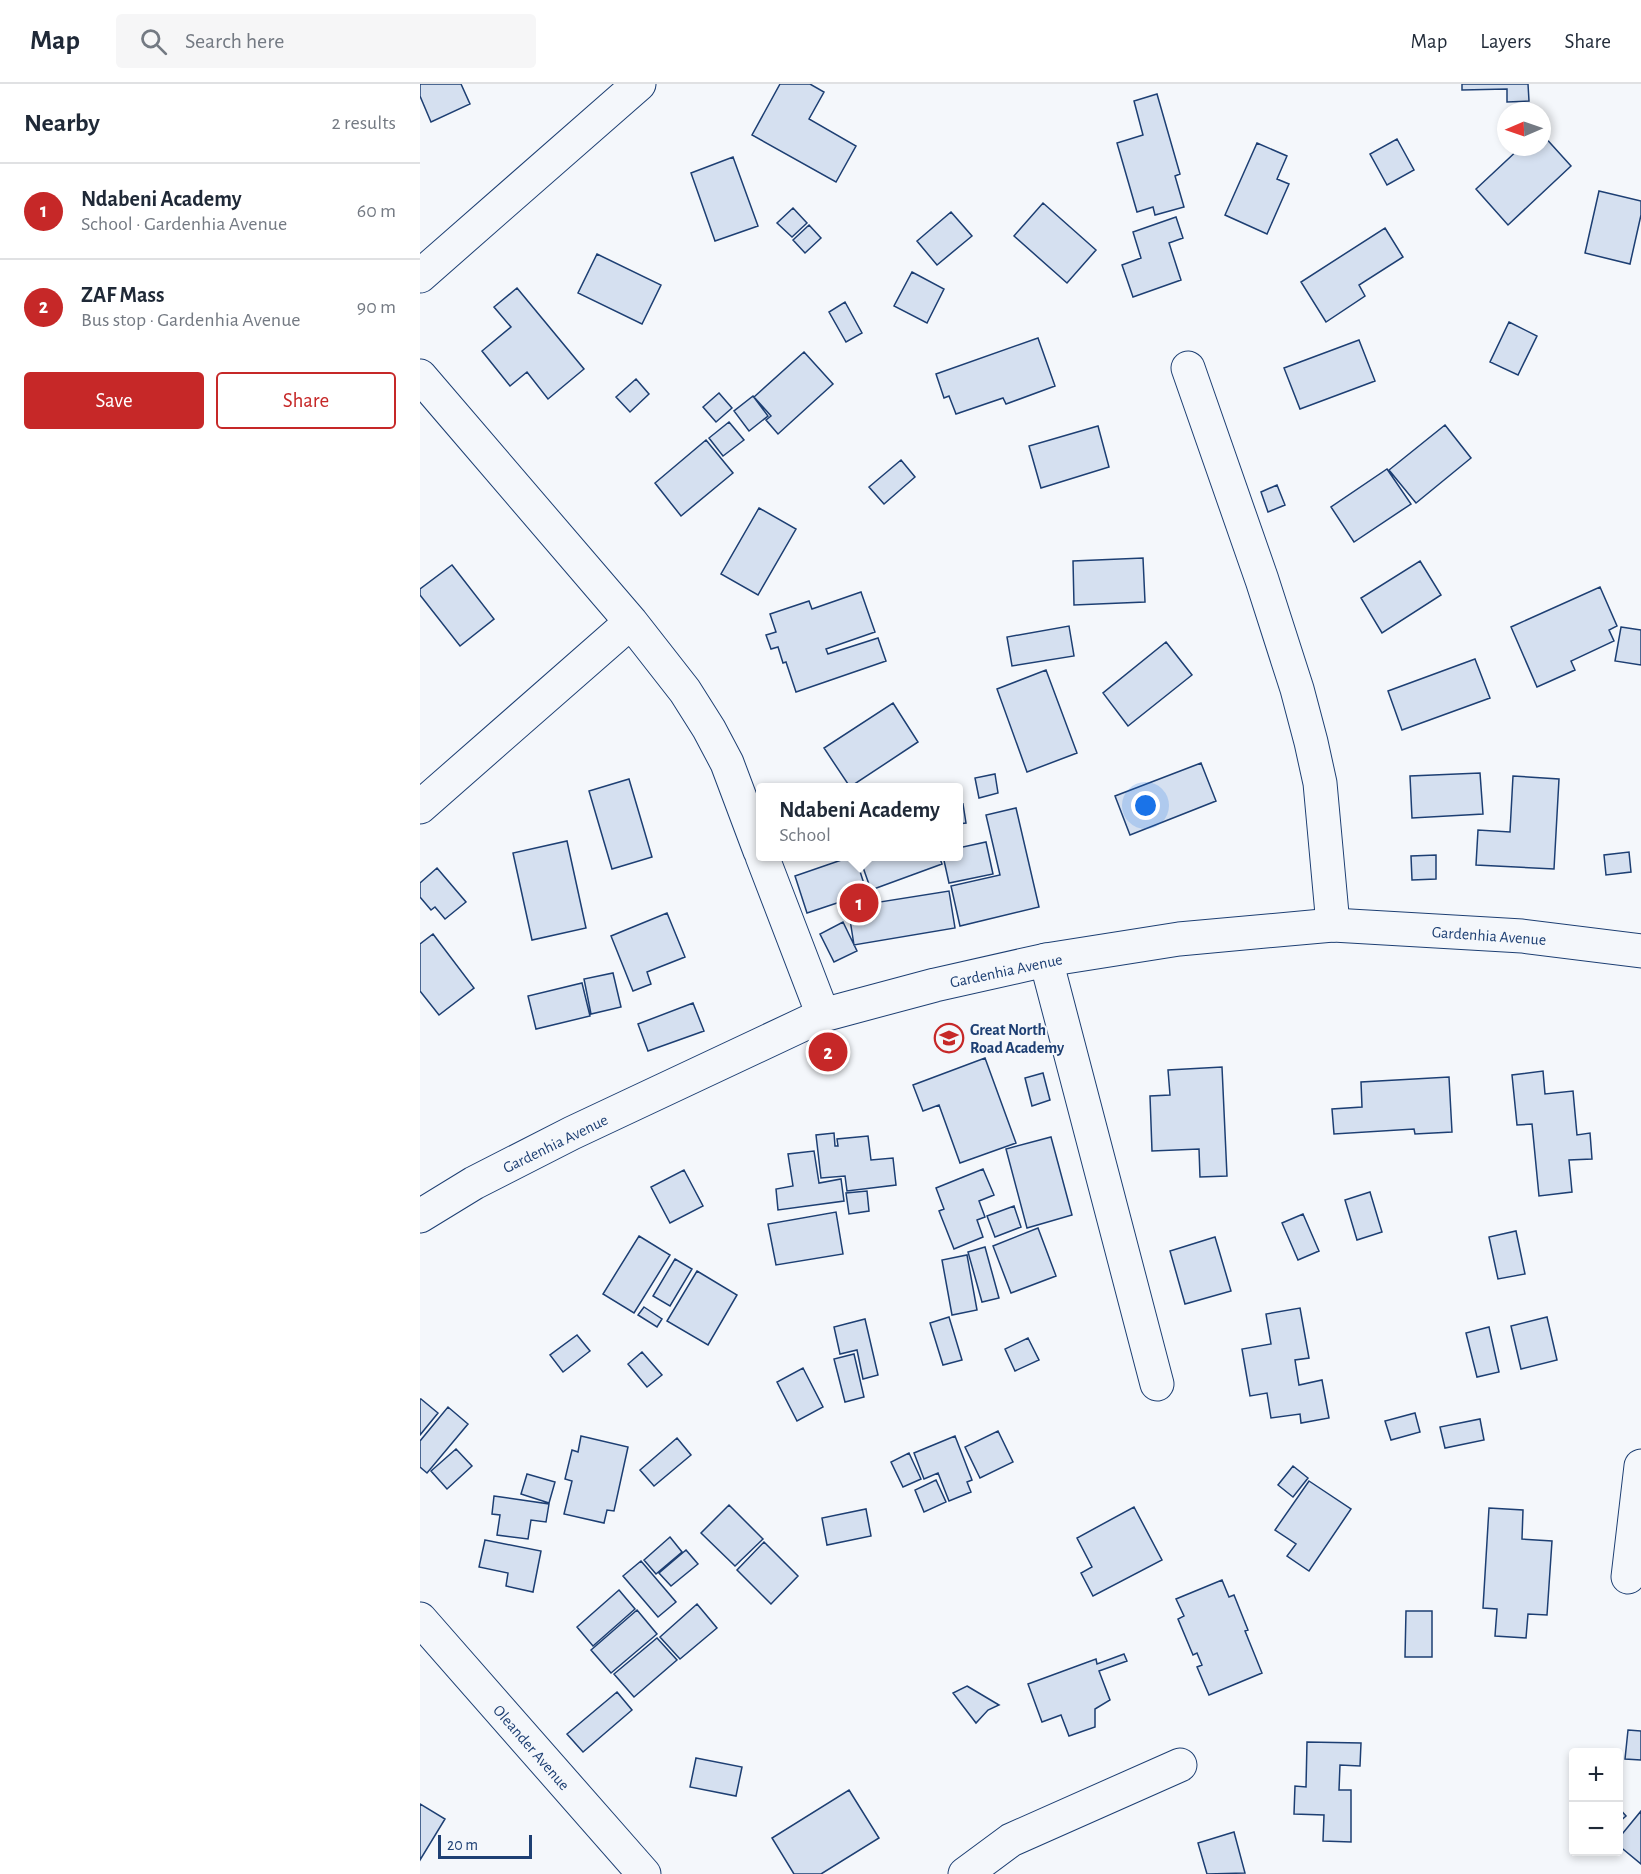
<!DOCTYPE html>
<html lang="en">
<head>
<meta charset="utf-8">
<style>
	body { margin:0; font-family:"Alegreya Sans",sans-serif; background:#f6f6f7; color:#1f2937 }
	.controls { position:absolute; right:18px; bottom:18px; display:grid; overflow:hidden; border-radius:6px; box-shadow:0 3px 9px #0003 }
	.controls button { width:54px; height:54px; display:grid; place-items:center; padding:0; border:0; border-bottom:2px solid #e0e1e3; background:#fff; color:#1f2937; font:30px sans-serif }
	.compass { position:absolute; left:1077px; top:18px; width:54px; height:54px; border-radius:50%; background:#fff; box-shadow:0 3px 9px #0003; rotate:268deg }
	.scale { position:absolute; left:18px; bottom:15px; width:94px; box-sizing:border-box; padding-left:6px; border:3px solid #1d3f73; border-top:0; font-size:16px; line-height:21px; white-space:nowrap; color:#1d3f73; -webkit-text-stroke:4px #f4f7fb; paint-order:stroke }
	.you { position:absolute; left:726px; top:722px; width:21px; height:21px; margin:-15px; border:4px solid #fff; border-radius:50%; background:#1a73e8; box-shadow:0 0 0 9px #1a73e833 }
	.badge { display:grid; place-items:center; width:39px; height:39px; border-radius:50%; background:#c62828; color:#fff; font-size:20px; font-weight:700 }
	.pin { position:absolute; translate:-50% -50%; border:3px solid #fff; box-shadow:0 2px 6px #0006 }
	.popup { position:absolute; left:336px; top:699px; width:207px; height:78px; box-sizing:border-box; display:grid; place-content:center; border-radius:6px; background:#fff; filter:drop-shadow(0 2px 4px #0005); font-size:20px; white-space:nowrap; color:#747a83 }
	.popup b { font-size:22px; color:#1f2937 }
	.popup::after { content:''; position:absolute; left:50%; top:100%; margin-left:-12px; border:12px solid transparent; border-top-color:#fff }
	.list { margin:0; padding:0; list-style:none }
	h2 { display:flex; justify-content:space-between; align-items:center; height:78px; margin:0; padding:0 24px; font-size:26px }
	h2 small { font-size:20px; font-weight:400; color:#747a83 }
	.list li { display:grid; grid-template-columns:39px 1fr auto; gap:18px; align-items:center; box-sizing:border-box; height:96px; padding:0 24px; border-top:2px solid #e0e1e3 }
	.list b { display:block; font-size:22px; white-space:nowrap }
	.list p { margin:0; font-size:20px; white-space:nowrap; color:#747a83 }
	.list em { font-size:20px; font-style:normal; color:#747a83 }
	.actions { display:flex; gap:12px; padding:18px 24px }
	.actions a { flex:1; padding:14px 0; border:2px solid #c62828; border-radius:6px; text-align:center; font-size:21px; color:#c62828 }
	.actions .main { background:#c62828; color:#fff }
	.icon { flex:none; width:33px; height:33px; fill:none; stroke:currentColor; stroke-width:2; stroke-linecap:round; stroke-linejoin:round }
	.map { position:relative; flex:none; width:1221px; height:1790px; overflow:hidden }
	header { display:flex; align-items:center; gap:36px; box-sizing:border-box; height:84px; padding:0 30px; background:#fff; border-bottom:2px solid #e0e1e3 }
	header strong { font-size:28px }
	nav { display:flex; gap:33px; margin-inline-start:auto; font-size:21px }
	.search { width:420px; height:54px; background:#f6f6f7; display:flex; align-items:center; gap:15px; box-sizing:border-box; padding:0 21px; border-radius:6px; color:#747a83; font-size:22px }
	main { display:flex }
	aside { flex:1; background:#fff }
	.map>svg:first-child { display:block }
	.building { fill:#d5e0f0; stroke:#1d3f73; stroke-width:1.5 }
	.lines { fill:none; stroke-linecap:round; stroke-linejoin:round }
	.minor-casing { stroke:#1d3f73; stroke-width:35 }
	.major-casing { stroke:#1d3f73; stroke-width:35 }
	.minor { stroke:#f4f7fb; stroke-width:33 }
	.major { stroke:#f4f7fb; stroke-width:33 }
	.labels { text-anchor:middle; stroke-width:4.5; stroke-linejoin:round; paint-order:stroke }
	.street-label { font-size:16px; fill:#1d3f73; stroke:#f4f7fb }
	.poi-label { font-size:16px; font-weight:bold; fill:#1d3f73; stroke:#f4f7fb; text-anchor:start }
</style>
</head>
<body>
<header>
<strong>Map</strong>
<div class="search"><svg class="icon" aria-label="search" viewBox="0 0 24 24"><circle cx="10" cy="10" r="6"/><path d="M15 15l6 6"/></svg>Search here</div>
<nav><a>Map</a><a>Layers</a><a>Share</a></nav>
</header>
<main>
<aside>
<h2>Nearby<small>2 results</small></h2>
<ul class="list">
<li><span class="badge">1</span><div><b>Ndabeni Academy</b><p>School · Gardenhia Avenue</p></div><em>60 m</em></li>
<li><span class="badge">2</span><div><b>ZAF Mass</b><p>Bus stop · Gardenhia Avenue</p></div><em>90 m</em></li>
</ul>
<div class="actions"><a class="main">Save</a><a>Share</a></div>
</aside>
<div class="map">
<svg width="1221" height="1790" viewBox="0 0 1221 1790">
	<rect width="100%" height="100%" fill="#f4f7fb"/>
	<path class="building" d="M0 0H41L50 20 11 38 0 12Z
		M360 0H390L404 8 389 35 436 62 416 98 332 51Z
		M1042 0H1108L1109 17 1087 18V5L1042 6Z
		M737 10 760 90 755 92 764 123 735 131 733 123 717 128 697 59 723 51 714 17Z
		M1122 50 1151 82 1088 141 1056 105 1101 63H1122Z
		M977 55 994 86 967 101 950 70Z
		M837 59 867 72 857 95 869 100 847 150 805 131Z
		M313 73 338 142 295 157 271 89Z
		M1179 107 1221 117V131L1210 180 1165 169Z
		M623 119 676 166 647 199 594 152Z
		M373 124 387 139 372 153 357 139Z
		M531 128 552 152 517 181 497 157Z
		M756 133 763 154 749 159 761 196 713 213 702 181 721 174 713 148Z
		M389 141 401 154 385 169 373 156Z
		M965 144 983 173 939 201 945 212 906 238 881 198Z
		M177 170 241 201 222 240 158 209Z
		M492 188 524 205 507 239 474 222Z
		M97 204 164 285 128 315 107 288 90 302 62 267 91 243 74 223Z
		M425 218 442 249 426 258 409 228Z
		M1089 238 1117 252 1098 291 1070 278Z
		M618 254 635 302 586 320 583 314 536 330 529 312 524 314 516 290Z
		M939 256 955 297 880 325 864 284Z
		M384 268 413 300 358 350 346 336 351 332 334 313Z
		M216 295 229 310 210 328 196 313Z
		M299 309 312 324 296 338 283 323Z
		M333 312 348 332 329 347 314 327Z
		M309 338 324 356 303 372 289 354Z
		M1025 341 1051 374 996 419 969 386Z
		M678 342 689 383 621 404 609 362Z
		M286 356 313 389 261 432 235 399Z
		M481 376 495 393 464 420 449 403Z
		M967 385 991 420 934 458 911 423Z
		M857 401 865 421 848 428 841 408Z
		M339 424 376 445 338 511 301 490Z
		M723 474 725 518 654 521 653 477Z
		M1000 477 1021 511 962 549 941 514Z
		M32 481 74 535 40 562 0 511V505Z
		M1180 503 1197 542 1189 546 1194 557 1151 577 1155 586 1117 603 1091 543Z
		M441 508 455 548 406 565 408 570 458 554 466 577 376 608 366 578 363 579 358 563 351 565 346 551 356 548 350 530 389 517 392 525Z
		M649 542 654 572 592 582 587 553Z
		M1201 543 1221 546V581L1195 577Z
		M746 558 772 591 708 642 683 609Z
		M1055 575 1070 614 982 646 968 607Z
		M626 586 657 669 607 688 577 605Z
		M473 619 498 658 430 703 404 664Z
		M781 679 796 717 710 751 695 712Z
		M1060 689 1063 730 992 734 990 692Z
		M575 690 578 709 559 714 555 694Z
		M1093 692 1139 695 1134 785 1056 781 1058 746 1090 748Z
		M209 695 232 773 192 785 169 707Z
		M543 720 546 739 538 740V721Z
		M596 724 619 823 540 842 531 802 580 791 566 731Z
		M147 757 166 844 112 856 93 769Z
		M566 758 573 790 529 799 523 772H538V764Z
		M1209 768 1211 788 1186 791 1184 771Z
		M1016 771V795L992 796 991 772Z
		M433 772H435L447 809 387 829 375 792Z
		M439 772H519L522 780 451 806Z
		M17 784 46 818 25 835 15 823 11 826 0 813V799Z
		M529 807 535 844 434 861 428 823Z
		M247 829 265 873 227 888 231 900 213 907 191 852Z
		M423 838 437 867 414 878 400 850Z
		M13 850 54 904 19 931 0 907V860Z
		M193 889 201 923 171 930 164 895Z
		M162 899 170 932 116 945 108 912Z
		M273 919 284 947 228 967 218 940Z
		M565 974 596 1059 540 1079 519 1021 503 1027 493 1001Z
		M802 983 807 1092 780 1093 779 1065 732 1067 730 1012 750 1011 748 986Z
		M1123 987 1125 1010 1153 1007 1157 1051 1170 1049 1172 1075 1149 1076 1152 1108 1119 1112 1112 1040 1097 1041 1092 991Z
		M623 989 630 1016 612 1022 605 994Z
		M1029 993 1032 1048 995 1050 994 1045 914 1050 912 1025 942 1023 941 998Z
		M414 1049 415 1062H418L417 1055 448 1052 451 1076 473 1074 476 1101 427 1107 425 1092 401 1094 396 1051Z
		M631 1053 652 1131 607 1144 586 1065Z
		M394 1067 399 1099 421 1095 424 1117 358 1126 356 1105 373 1102 368 1070Z
		M563 1085 574 1111 559 1117 565 1133 557 1136 563 1153 534 1165 519 1127 524 1125 516 1104Z
		M264 1086 283 1122 250 1139 231 1103Z
		M447 1107 449 1127 429 1130 426 1109Z
		M950 1108 962 1148 937 1156 925 1116Z
		M594 1122 601 1143 575 1153 567 1132Z
		M416 1128 423 1170 356 1181 348 1140Z
		M883 1130 899 1167 878 1176 862 1139Z
		M618 1144 636 1192 591 1209 573 1162Z
		M1096 1147 1105 1190 1078 1195 1069 1153Z
		M219 1152 250 1171 214 1229 183 1210Z
		M795 1153 811 1207 765 1220 750 1167Z
		M565 1163 579 1214 562 1218 548 1168Z
		M547 1171 557 1226 532 1231 522 1176Z
		M255 1175 272 1185 250 1222 233 1212Z
		M277 1187 317 1211 288 1261 247 1237Z
		M224 1223 242 1235 237 1243 218 1231Z
		M880 1224 889 1274 875 1276 879 1301 902 1296 909 1334 881 1339 880 1330 851 1334 847 1309 830 1312 822 1265 851 1260 846 1230Z
		M529 1233 542 1276 523 1281 510 1239Z
		M1127 1233 1137 1276 1101 1285 1091 1242Z
		M445 1235 458 1291 443 1295 437 1266 420 1270 414 1243Z
		M1069 1243 1079 1288 1057 1293 1046 1249Z
		M157 1251 170 1267 143 1288 130 1271Z
		M608 1254 619 1276 595 1287 585 1265Z
		M222 1268 242 1291 227 1303 208 1280Z
		M434 1270 444 1313 425 1318 414 1275Z
		M383 1284 403 1323 377 1337 357 1298Z
		M1 1315 18 1329 0 1351V1315Z
		M28 1323 48 1340 7 1389 0 1383V1357Z
		M995 1329 1000 1348 971 1356 965 1337Z
		M1060 1335 1064 1356 1025 1364 1020 1343Z
		M578 1347 593 1378 560 1394 545 1363Z
		M161 1352 208 1363 194 1427 187 1426 184 1439 144 1430 152 1397 145 1395 152 1366 158 1368Z
		M535 1352 552 1396 547 1398 551 1408 529 1417 518 1389 504 1395 494 1369Z
		M257 1354 271 1371 234 1402 220 1386Z
		M36 1365 52 1382 27 1405 11 1387Z
		M489 1369 501 1395 483 1403 471 1378Z
		M873 1382 888 1394 873 1413 858 1401Z
		M107 1390 135 1398 129 1419 101 1410Z
		M516 1396 526 1418 504 1428 495 1406Z
		M889 1397 931 1425 889 1487 867 1472 876 1460 855 1446Z
		M74 1412 129 1420 126 1438 111 1436 108 1455 77 1451 80 1431 72 1430Z
		M309 1421 343 1455 315 1482 281 1449Z
		M714 1423 742 1476 673 1512 661 1489 672 1483 657 1454Z
		M1069 1424 1103 1426 1102 1455 1132 1457 1127 1531 1108 1530 1106 1554 1075 1552 1077 1525 1063 1524Z
		M446 1425 451 1452 407 1461 402 1434Z
		M250 1453 262 1468 236 1490 224 1476Z
		M65 1456 121 1467 113 1508 86 1502 88 1489 59 1483Z
		M344 1458 378 1492 351 1520 317 1486Z
		M266 1466 278 1480 251 1502 239 1489Z
		M221 1477 256 1518 238 1533 203 1492Z
		M802 1496 809 1513 814 1511 828 1546 825 1547 842 1589 789 1611 777 1583 782 1581 777 1569 773 1571 758 1535 764 1532 756 1515Z
		M199 1506 215 1525 173 1562 157 1543Z
		M277 1520 297 1544 260 1575 240 1553Z
		M217 1526 237 1550 191 1589 171 1566Z
		M986 1527H1012V1573H985Z
		M237 1554 257 1576 214 1613 194 1590Z
		M704 1570 707 1577 679 1587 690 1616 675 1625V1643L649 1652 641 1631 622 1638 608 1600 676 1575 677 1580Z
		M547 1602 579 1621 568 1626 556 1639 533 1609Z
		M197 1608 212 1626 163 1668 147 1650Z
		M1208 1646 1221 1647V1676L1205 1675Z
		M887 1658 941 1659 940 1682 920 1681 919 1706H931V1758L903 1757 904 1731 874 1730 875 1702 886 1703Z
		M276 1674 322 1683 316 1712 270 1703Z
		M429 1706 459 1754 401 1790H374L352 1754Z
		M0 1720 25 1735 0 1776Z
		M1198 1723 1206 1732 1198 1739Z
		M1221 1727V1780L1198 1761V1755Z
		M814 1748 825 1789 787 1790 778 1759Z"/>
	<g class="lines">
		<g class="minor-casing">
			<path id="minor" d="M0 192 219 0
				M768 284 842 496 877 605 891 658 900 699 913 841
				M0 292 211 538 265 607 289 645 307 679 340 767
				M0 723 211 538
				M342 772 403 931
				M626 876 737 1300
				M1208 1493 1221 1382
				M0 1535 224 1790
				M545 1790 591 1756 760 1681"/>
		</g>
		<g class="major-casing">
			<path id="major" d="M0 1132 54 1099 152 1049 403 931 515 901 626 876 759 855 913 841 1102 852 1221 867"/>
		</g>
		<use href="#minor" class="minor"/>
		<use href="#major" class="major"/>
	</g>
	<defs>
		<g id="school-ring" transform="scale(1.5)"><circle r="9.5" fill="#f4f7fb" stroke="#c62828" stroke-width="1.5"/><path d="M0-5L7-2L0 1L-7-2ZM-4 1L0 2.5L4 1V4Q0 6-4 4Z" fill="#c62828"/></g>
	</defs>
	<g fill-rule="evenodd">
		<use href="#school-ring" x="529" y="954"/>
	</g>
	<g class="labels">
		<g class="street-label">
			<text transform="translate(1069 851) rotate(4)" y="6">Gardenhia Avenue</text>
			<text transform="translate(586 886) rotate(-12)" y="6">Gardenhia Avenue</text>
			<text transform="translate(135 1059) rotate(-26)" y="6">Gardenhia Avenue</text>
			<text transform="translate(112 1663) rotate(49)" y="6">Oleander Avenue</text>
		</g>
		<g class="poi-label">
			<text x="550" y="951">Great North<tspan x="550" dy="18">Road Academy</tspan></text>
		</g>
	</g>
</svg>
<div class="controls">
<button>+</button>
<button>−</button>
</div>
<svg class="compass" viewBox="-18 -18 36 36"><path d="M0-13l5 13h-10z" fill="#e53935"/><path d="M0 13l5-13h-10z" fill="#747a83"/></svg>
<div class="scale">20 m</div>
<div class="you"></div>
<div class="pin badge" style="left:439px;top:819px">1</div>
<div class="popup"><b>Ndabeni Academy</b>School</div>
<div class="pin badge" style="left:408px;top:968px">2</div>
</div>
</main>
</body>
</html>
